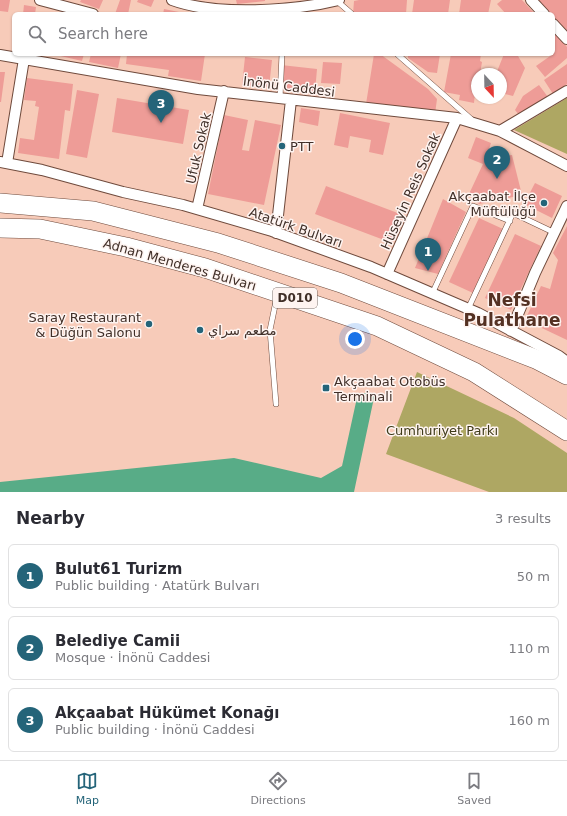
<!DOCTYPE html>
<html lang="en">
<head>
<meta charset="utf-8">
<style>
	body { margin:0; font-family:"DejaVu Sans","Noto Naskh Arabic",sans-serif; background:#f7f7f7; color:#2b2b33 }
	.compass { position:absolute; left:471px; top:68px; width:36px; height:36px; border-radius:50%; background:#fff; box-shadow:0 1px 3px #0004; rotate:158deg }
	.you { position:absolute; left:355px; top:339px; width:14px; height:14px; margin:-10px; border:3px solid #fff; border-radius:50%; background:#1a73e8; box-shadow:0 0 0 6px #1a73e833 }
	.badge { display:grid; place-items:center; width:26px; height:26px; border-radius:50%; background:#246479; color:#fff; font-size:13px; font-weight:700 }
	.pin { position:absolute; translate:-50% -33px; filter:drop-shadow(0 1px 2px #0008) }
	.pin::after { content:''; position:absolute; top:21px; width:14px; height:12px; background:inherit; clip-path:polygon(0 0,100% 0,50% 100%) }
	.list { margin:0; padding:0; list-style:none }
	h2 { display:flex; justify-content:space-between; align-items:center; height:52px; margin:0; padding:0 16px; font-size:17px }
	h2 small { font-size:13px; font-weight:400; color:#7c7c81 }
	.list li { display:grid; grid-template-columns:26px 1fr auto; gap:12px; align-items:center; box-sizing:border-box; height:64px; margin:0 8px 8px; padding:0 8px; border:1px solid #e1e1e2; border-radius:6px }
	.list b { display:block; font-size:15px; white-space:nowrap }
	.list p { margin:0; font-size:13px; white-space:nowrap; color:#7c7c81 }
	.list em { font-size:13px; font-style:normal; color:#7c7c81 }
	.icon { flex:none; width:22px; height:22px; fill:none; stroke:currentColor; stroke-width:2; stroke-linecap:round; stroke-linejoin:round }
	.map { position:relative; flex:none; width:567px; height:492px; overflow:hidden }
	.search { position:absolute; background:#fff; box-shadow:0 1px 3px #0004; left:12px; right:12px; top:12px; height:44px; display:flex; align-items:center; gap:10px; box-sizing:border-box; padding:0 14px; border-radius:6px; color:#7c7c81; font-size:15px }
	.sheet { height:268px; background:#fff }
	nav { display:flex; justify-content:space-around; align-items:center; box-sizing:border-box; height:56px; border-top:1px solid #e1e1e2; background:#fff; font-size:11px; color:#7c7c81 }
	nav a { display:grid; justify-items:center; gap:2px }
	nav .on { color:#246479 }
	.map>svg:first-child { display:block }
	.green { fill:#aea763 }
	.water { fill:#58ac87 }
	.building { fill:#ee9c97 }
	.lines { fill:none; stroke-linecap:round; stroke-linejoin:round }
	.lane-casing { stroke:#6f4a3c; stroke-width:6 }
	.street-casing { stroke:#6f4a3c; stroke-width:12 }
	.highway-casing { stroke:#6f4a3c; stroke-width:20 }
	.lane { stroke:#fff; stroke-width:5 }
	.street { stroke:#fff; stroke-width:10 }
	.highway { stroke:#fff; stroke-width:19 }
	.poi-dot { fill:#246479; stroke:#fef4f1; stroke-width:1.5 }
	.labels { text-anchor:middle; stroke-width:3; stroke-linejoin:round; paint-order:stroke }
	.shield { fill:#fef4f1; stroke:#796a64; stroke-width:1 }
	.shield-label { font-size:12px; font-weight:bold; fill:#402f28 }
	.street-label { font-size:13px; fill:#402f28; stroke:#fef4f1 }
	.poi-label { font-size:13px; fill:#402f28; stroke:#fef4f1; text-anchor:start }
	.park-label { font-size:13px; fill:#3f3b19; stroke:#fef4f1 }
	.district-label { font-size:17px; font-weight:bold; fill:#543123; stroke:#fef4f1 }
</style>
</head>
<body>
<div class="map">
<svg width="567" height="492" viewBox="0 0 567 492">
	<rect width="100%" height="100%" fill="#f7cbb9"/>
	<path class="green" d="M567 98V154L514 130Z
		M417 372 514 418 567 453V492H489L386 454Z"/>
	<path class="water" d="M358 393H375L354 492H0V482L234 458 321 478 342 466Z"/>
	<path class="building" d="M0 0H10L8 12 0 11Z
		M81 0H103L99 9 80 2Z
		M120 0H131L128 14H115Z
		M138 0H154L151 7 137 2Z
		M236 0H265V1L237 4Z
		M359 0H407L406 14H353L354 1Z
		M414 0H450L448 14H412Z
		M461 0H491L488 14H459Z
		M502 0H522L535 14H506L497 4Z
		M537 0H567V32L553 17V14H550Z
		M24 5 36 7 35 14H23Z
		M164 9 184 13V14H163Z
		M553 30 567 47V58L545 77 536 66 553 54Z
		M52 54H84L82 61Z
		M91 54H121L118 68 89 62Z
		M127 54H205L201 81 168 76 169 70 126 64Z
		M374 54H380L428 89 437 99 435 114 366 104Z
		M408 54H440L437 73 428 72 408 58Z
		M451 54H481L480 61 482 62 480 74H477L474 103 459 100 460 95 444 92Z
		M504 54 518 56 525 68 513 96 501 93V74H496Z
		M245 57 272 60 269 87 242 85Z
		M323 62 342 63 340 84 321 83Z
		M567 64V84L553 94 544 80Z
		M281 65 317 69 315 92 278 89Z
		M0 72H5L1 102H0Z
		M27 78 73 84 70 111 65 110 59 159 18 153 20 138 34 140 39 107 35 106 36 101 24 100Z
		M539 85 548 97 519 115 515 110 523 96Z
		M77 90 99 94 87 158 66 154Z
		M117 98 189 110 183 144 112 132Z
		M301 108 320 111 318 126 299 122Z
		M340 113 390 123 383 155 369 152 371 140 350 136 348 148 334 145Z
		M224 115 248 120 242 150 249 151 255 120 281 125 264 205 208 194Z
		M476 137 491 143 486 158 512 155 522 195 479 204 469 194 483 164 468 158Z
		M535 183 562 196 552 218 524 204Z
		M326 186 403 215 392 243 315 214Z
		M443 199 466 212 438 274 415 268Z
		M479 218 503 229 473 293 449 282Z
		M567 226V340L525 320 541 286 550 289 558 260 553 253Z
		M515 234 541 246 511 310 485 298Z"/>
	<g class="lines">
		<g class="lane-casing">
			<path id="lane" d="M337 1 352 14
				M397 54 471 119
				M280 98 282 54
				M432 294 473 206 510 221
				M468 309 513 213 555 233
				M276 404 270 330 277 296"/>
		</g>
		<g class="street-casing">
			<path id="street" d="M40 0 93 14
				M172 0C215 16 295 11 339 0
				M531 0 544 14
				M553 24 567 39
				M0 55 198 89 457 118 500 131 567 166
				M500 131 567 91
				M0 162 42 170 123 192 183 205 272 231 371 267 478 313 559 356 567 362
				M7 163 24 59
				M197 209 224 91
				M276 233 291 100
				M387 274 457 118
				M511 331 535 273 567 206"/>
		</g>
		<g class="highway-casing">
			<path id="highway" d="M0 203 93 211 218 243 341 283 538 360 567 375
				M0 228 40 229 126 247 205 268 377 326 474 372 567 431"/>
		</g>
		<use href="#lane" class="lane"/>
		<use href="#street" class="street"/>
		<use href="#highway" class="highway"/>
	</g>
	<g class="poi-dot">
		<circle cx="282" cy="146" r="4"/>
		<circle cx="544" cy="203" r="4"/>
		<circle cx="149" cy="324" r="4"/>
		<circle cx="200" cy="330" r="4"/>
		<rect x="322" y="384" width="8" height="8" rx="2"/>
	</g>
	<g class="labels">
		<rect class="shield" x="273" y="288" width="44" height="20" rx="3"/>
		<g class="shield-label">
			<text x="295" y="302">D010</text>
		</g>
		<g class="street-label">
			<text transform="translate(289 86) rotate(7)" y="5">İnönü Caddesi</text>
			<text transform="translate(198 148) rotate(-77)" y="5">Ufuk Sokak</text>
			<text transform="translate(410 191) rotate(-66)" y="5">Hüseyin Reis Sokak</text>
			<text transform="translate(296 227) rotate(19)" y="5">Atatürk Bulvarı</text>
			<text transform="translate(180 264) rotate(16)" y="5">Adnan Menderes Bulvarı</text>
		</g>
		<g class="poi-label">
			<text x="290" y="151">PTT</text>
			<text x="536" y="201" text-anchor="end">Akçaabat İlçe<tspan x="536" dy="15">Müftülüğü</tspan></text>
			<text x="141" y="322" text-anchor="end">Saray Restaurant<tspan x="141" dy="15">&amp; Düğün Salonu</tspan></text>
			<text x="208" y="335">مطعم سراي</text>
			<text x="334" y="386">Akçaabat Otobüs<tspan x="334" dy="15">Terminali</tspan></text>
		</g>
		<g class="park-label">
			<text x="442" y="435">Cumhuriyet Parkı</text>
		</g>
		<g class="district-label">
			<text x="512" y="306">Nefsi<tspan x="512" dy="20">Pulathane</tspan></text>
		</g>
	</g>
</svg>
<svg class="compass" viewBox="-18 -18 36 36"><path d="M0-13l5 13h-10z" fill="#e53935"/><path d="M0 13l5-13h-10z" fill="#7c7c81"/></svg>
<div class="you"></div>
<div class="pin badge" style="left:428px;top:271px">1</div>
<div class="pin badge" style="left:497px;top:179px">2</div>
<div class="pin badge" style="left:161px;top:123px">3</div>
<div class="search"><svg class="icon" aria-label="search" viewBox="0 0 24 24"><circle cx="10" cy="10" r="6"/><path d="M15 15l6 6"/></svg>Search here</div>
</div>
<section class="sheet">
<h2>Nearby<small>3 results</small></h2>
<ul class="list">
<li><span class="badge">1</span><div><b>Bulut61 Turizm</b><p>Public building · Atatürk Bulvarı</p></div><em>50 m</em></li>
<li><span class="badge">2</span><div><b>Belediye Camii</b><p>Mosque · İnönü Caddesi</p></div><em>110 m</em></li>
<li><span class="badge">3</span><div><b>Akçaabat Hükümet Konağı</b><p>Public building · İnönü Caddesi</p></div><em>160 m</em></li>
</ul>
</section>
<nav>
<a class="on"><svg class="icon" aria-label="map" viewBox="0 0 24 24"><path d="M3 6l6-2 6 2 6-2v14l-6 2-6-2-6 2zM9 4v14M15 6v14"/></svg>Map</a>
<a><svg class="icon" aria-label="directions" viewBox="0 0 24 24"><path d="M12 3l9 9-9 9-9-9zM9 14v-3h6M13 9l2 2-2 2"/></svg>Directions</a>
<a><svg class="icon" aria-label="saved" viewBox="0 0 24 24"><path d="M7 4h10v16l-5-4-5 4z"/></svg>Saved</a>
</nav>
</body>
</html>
